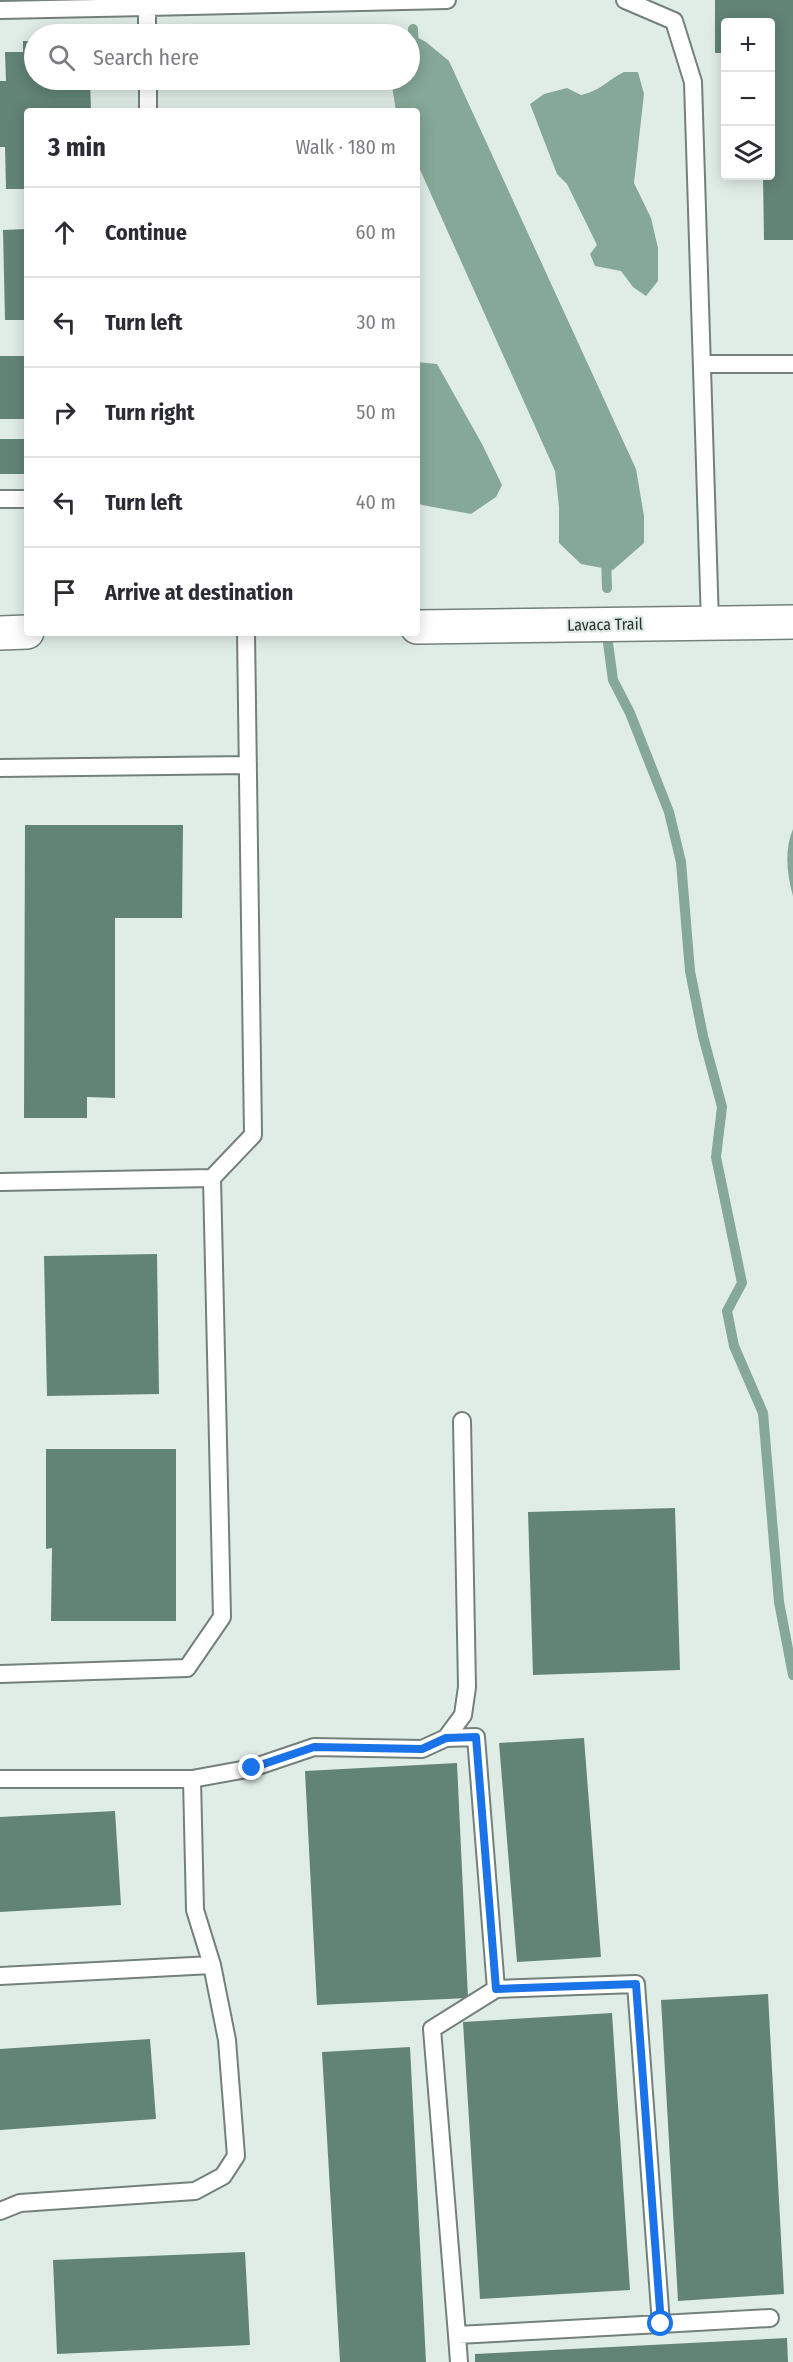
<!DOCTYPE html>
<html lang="en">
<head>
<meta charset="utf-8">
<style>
	body { margin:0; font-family:"Fira Sans Condensed",sans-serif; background:#f7f7f7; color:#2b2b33 }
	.controls { position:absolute; right:18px; top:18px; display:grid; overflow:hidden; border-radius:6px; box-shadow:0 3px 15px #0003 }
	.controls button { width:54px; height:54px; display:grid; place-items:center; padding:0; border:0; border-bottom:2px solid #e1e1e2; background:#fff; color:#2b2b33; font:30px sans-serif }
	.stop { position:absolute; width:18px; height:18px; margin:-14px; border:4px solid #1a73e8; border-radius:50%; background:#fff }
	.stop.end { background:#1a73e8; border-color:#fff; box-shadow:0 2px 6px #0008 }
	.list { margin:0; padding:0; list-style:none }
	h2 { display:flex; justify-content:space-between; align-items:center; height:78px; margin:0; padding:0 24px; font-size:26px }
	h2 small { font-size:20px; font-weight:400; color:#7c7c81 }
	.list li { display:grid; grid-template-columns:39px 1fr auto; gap:18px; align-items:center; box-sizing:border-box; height:90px; padding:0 24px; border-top:2px solid #e1e1e2 }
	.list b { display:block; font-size:22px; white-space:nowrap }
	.list em { font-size:20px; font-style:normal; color:#7c7c81 }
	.icon { flex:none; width:33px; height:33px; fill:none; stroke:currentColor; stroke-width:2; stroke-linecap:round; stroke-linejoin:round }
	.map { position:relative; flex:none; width:793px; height:2362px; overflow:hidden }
	.search { position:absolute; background:#fff; box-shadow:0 3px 15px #0003; left:24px; top:24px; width:396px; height:66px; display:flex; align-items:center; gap:15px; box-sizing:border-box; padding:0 21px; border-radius:33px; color:#7c7c81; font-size:22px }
	.panel { position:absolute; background:#fff; box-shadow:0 3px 15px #0003; left:24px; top:108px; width:396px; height:528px; border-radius:6px }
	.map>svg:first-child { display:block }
	.water { fill:#85a899 }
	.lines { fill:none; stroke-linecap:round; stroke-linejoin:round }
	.stream { stroke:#85a899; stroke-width:10 }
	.building { fill:#628476 }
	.service-casing { stroke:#74807b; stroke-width:20 }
	.minor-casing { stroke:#74807b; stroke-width:36 }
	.service { stroke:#fff; stroke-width:16 }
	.minor { stroke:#fff; stroke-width:33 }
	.route { stroke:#1a73e8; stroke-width:8 }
	.labels { text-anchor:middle; stroke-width:4.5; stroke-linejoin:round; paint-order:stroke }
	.street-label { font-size:16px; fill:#2d3230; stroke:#e0ede7 }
</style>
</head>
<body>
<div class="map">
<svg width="793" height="2362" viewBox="0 0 793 2362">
	<rect width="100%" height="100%" fill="#e0ede7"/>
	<path class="water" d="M411 34 426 42 449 61 636 469 644 516V543L613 570 581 564 559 543V507L555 471 417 163V111H396L391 80H410Z
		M624 72H638L644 94 634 183 651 218 658 248V281L646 296 633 287 621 271 595 266 590 254 597 245 567 184 557 174 530 104 544 94 567 88 581 95C602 90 606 81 624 72Z
		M417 362 437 364 482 444 502 485 496 497 471 514 422 505 417 502Z
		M793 829V896C787 875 784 850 793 829Z"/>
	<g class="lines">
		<path class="stream" d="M413 29 414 50
			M606 556 607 588
			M608 643 613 680 630 713 669 812 681 862 690 971 703 1036 722 1107 716 1157 742 1283 727 1311 734 1346 763 1413 779 1602 793 1675"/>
	</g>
	<path class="building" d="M715 0H793V240H764L763 176H770V22H726V53H715Z
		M23 41H34V80H90L91 111H27V189H6L5 147H0V81H6L5 52H23Z
		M27 229V320H5L3 230Z
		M0 356H27V419H0Z
		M0 439H27V474H0Z
		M25 825H183L182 918H115V1098L87 1097V1118H24Z
		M157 1254 159 1394 47 1396 44 1256Z
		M46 1449H176V1621H51L52 1548 46 1549Z
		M675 1508 680 1670 533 1675 528 1512Z
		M584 1738 601 1957 517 1962 499 1743Z
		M457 1763 468 1998 317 2005 305 1771Z
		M115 1811 121 1905 0 1912V1817Z
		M768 1994 784 2294 678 2301 661 2000Z
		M612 2013 630 2290 480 2299 463 2022Z
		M150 2039 156 2119 0 2130V2049Z
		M410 2047 426 2362H340L322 2052Z
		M245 2252 250 2345 57 2354 53 2260Z
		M787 2338 788 2362H475V2354Z"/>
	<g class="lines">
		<g class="service-casing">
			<path id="service" d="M625 0 674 21 693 82 710 623
				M0 10 147 7
				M147 34V7L447 0
				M148 80V111
				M702 364H793
				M0 499H27
				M0 768 248 765
				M0 1182 212 1178
				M0 1674 187 1668 222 1617 212 1178 253 1135 246 633
				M446 1738 476 1737 496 1989 636 1984 661 2324 457 2335 432 2029 496 1989
				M0 1779H192L252 1768 314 1747 422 1749 446 1738 463 1715 467 1687 462 1421
				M0 1976 212 1965
				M0 2211 20 2203 195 2191 223 2176 236 2156 227 2040 212 1965 195 1910 192 1779
				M661 2324 770 2318
				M457 2335 459 2362"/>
		</g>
		<g class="minor-casing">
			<path id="minor" d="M417 627 793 622
				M0 633 27 632"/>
		</g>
		<use href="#service" class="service"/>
		<use href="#minor" class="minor"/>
	</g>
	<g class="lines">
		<path class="route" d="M252 1768 314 1747 422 1749 446 1738 476 1737 496 1989 636 1984 661 2324"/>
	</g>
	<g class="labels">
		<g class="street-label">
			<text transform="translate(605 624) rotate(-1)" y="6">Lavaca Trail</text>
		</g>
	</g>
</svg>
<div class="controls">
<button>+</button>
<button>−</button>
<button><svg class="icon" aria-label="layers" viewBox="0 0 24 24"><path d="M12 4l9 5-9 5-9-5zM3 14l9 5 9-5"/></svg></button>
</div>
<div class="stop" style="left:661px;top:2324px"></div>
<div class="stop end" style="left:252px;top:1768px"></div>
<div class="search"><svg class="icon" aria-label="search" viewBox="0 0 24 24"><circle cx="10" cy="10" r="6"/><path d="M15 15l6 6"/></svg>Search here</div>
<section class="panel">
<h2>3 min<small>Walk · 180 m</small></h2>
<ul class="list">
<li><svg class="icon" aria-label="ahead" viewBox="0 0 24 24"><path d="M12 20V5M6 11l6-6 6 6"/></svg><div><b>Continue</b></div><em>60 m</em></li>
<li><svg class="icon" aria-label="left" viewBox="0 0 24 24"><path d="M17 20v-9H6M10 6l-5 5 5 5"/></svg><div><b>Turn left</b></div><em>30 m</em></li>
<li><svg class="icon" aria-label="right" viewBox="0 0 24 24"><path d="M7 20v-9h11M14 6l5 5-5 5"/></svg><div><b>Turn right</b></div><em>50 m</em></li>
<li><svg class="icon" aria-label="left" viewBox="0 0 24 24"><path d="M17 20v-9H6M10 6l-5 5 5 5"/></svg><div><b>Turn left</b></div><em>40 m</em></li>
<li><svg class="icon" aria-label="arrive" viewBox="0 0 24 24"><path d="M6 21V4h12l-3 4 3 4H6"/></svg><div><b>Arrive at destination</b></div></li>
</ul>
</section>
</div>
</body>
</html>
